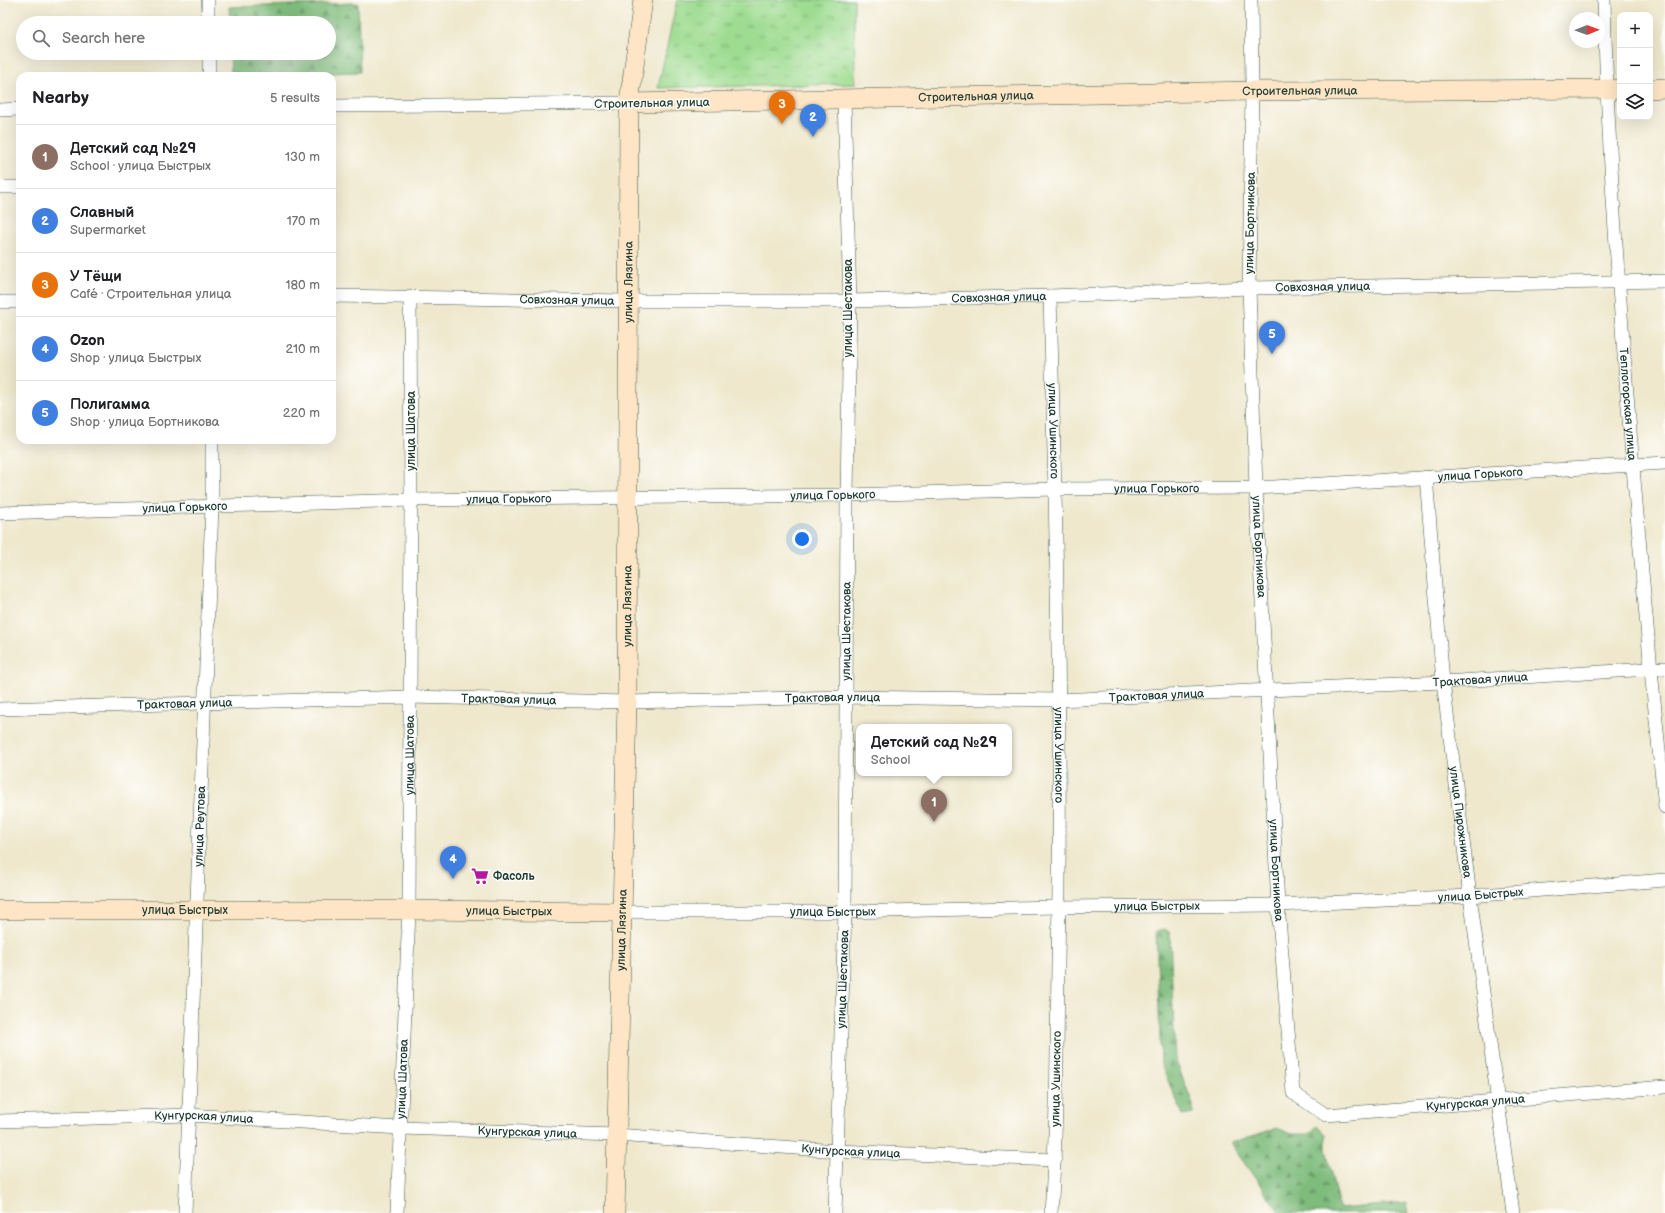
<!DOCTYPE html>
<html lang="en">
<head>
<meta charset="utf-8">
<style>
	body { margin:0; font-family:"Balsamiq Sans",sans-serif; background:#f2f2f2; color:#202124 }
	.controls { position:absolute; right:12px; top:12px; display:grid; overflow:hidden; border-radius:8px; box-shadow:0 4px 16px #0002 }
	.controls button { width:36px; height:36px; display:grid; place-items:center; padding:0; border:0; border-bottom:1px solid #e0e0e0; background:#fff; color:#202124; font:20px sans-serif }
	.compass { position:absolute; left:1569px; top:12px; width:36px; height:36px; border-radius:50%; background:#fff; box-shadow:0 4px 16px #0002; rotate:89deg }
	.you { position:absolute; left:802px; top:539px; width:14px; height:14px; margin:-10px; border:3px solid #fff; border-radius:50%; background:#1a73e8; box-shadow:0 0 0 6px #1a73e833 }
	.badge { display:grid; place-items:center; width:26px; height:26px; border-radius:50%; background:#ea580c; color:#fff; font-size:13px; font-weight:700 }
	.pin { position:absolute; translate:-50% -33px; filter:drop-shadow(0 1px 2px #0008) }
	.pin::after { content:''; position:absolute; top:21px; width:14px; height:12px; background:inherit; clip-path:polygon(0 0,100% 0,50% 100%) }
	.popup { position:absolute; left:856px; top:724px; width:156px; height:52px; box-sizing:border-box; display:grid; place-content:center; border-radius:8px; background:#fff; filter:drop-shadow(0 1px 3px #0005); font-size:13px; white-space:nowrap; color:#757577 }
	.popup b { font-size:15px; color:#202124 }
	.popup::after { content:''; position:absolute; left:50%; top:100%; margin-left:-8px; border:8px solid transparent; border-top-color:#fff }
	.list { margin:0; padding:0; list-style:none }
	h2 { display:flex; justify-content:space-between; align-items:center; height:52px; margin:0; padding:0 16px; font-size:17px }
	h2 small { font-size:13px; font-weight:400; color:#757577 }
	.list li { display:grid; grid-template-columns:26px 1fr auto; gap:12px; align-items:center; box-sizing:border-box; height:64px; padding:0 16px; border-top:1px solid #e0e0e0 }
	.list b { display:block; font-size:15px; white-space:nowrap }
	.list p { margin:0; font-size:13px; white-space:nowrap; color:#757577 }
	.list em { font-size:13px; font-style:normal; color:#757577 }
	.icon { flex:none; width:22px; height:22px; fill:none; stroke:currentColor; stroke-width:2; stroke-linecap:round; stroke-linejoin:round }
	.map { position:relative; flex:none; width:1665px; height:1213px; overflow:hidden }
	.search { position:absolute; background:#fff; box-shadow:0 4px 16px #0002; left:16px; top:16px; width:320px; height:44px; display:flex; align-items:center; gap:10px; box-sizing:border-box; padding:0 14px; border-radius:22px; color:#757577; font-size:15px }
	.panel { position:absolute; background:#fff; box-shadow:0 4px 16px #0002; left:16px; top:72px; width:320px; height:372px; border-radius:12px }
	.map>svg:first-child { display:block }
	.grass { fill:url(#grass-tufts); stroke:#5e8c62 }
	.forest { fill:url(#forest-firs); stroke:#4e7c58 }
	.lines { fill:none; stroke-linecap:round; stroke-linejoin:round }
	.street-casing { stroke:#3e574b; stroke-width:14 }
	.secondary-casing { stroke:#3e574b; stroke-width:20 }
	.street { stroke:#fff; stroke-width:13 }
	.secondary { stroke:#fee5c5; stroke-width:19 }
	.labels { text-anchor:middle; stroke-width:3; stroke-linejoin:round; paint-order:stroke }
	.street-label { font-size:12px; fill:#1f3d34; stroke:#fdfcf7 }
	.poi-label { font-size:12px; font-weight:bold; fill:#1f3d34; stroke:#fdfcf7; text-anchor:start }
</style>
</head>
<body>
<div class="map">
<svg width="1665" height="1213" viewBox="0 0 1665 1213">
	<defs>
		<pattern id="grass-tufts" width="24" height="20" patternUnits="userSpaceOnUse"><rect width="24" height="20" fill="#9edc91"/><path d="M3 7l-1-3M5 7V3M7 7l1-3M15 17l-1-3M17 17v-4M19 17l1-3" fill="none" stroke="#80b477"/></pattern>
		<pattern id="forest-firs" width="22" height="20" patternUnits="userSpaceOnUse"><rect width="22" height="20" fill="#7ebc7b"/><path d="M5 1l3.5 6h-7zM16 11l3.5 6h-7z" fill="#679a66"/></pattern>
	</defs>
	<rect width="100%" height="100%" fill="#fdfcf7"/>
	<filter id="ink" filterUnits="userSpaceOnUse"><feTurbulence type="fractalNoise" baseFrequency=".025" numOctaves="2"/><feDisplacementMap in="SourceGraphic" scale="8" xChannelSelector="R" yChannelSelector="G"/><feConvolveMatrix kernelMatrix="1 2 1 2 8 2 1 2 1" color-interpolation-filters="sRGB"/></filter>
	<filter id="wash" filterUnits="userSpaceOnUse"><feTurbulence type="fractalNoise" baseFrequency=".012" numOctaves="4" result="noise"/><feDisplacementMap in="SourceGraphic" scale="16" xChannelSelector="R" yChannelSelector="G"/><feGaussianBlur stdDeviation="0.9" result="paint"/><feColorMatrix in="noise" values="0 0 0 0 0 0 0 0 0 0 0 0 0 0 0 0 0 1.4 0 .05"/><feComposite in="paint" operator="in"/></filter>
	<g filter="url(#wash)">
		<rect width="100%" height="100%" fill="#efe8cd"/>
		<path class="grass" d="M677 0H854L855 84 658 88Z"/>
		<path class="forest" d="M358 3 360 72 231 76 230 53H329V23H230L229 7Z
			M1165 929 1170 933 1175 1059 1193 1104V1113L1183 1115 1161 1065 1156 931Z
			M1317 1125 1326 1134V1149L1339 1209 1407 1203 1409 1213H1280L1230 1143 1277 1128 1292 1134H1310Z"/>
	</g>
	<g filter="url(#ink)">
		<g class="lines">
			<g class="street-casing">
				<g id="street">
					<path d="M208 0V23"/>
					<path id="s1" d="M1251 0 1252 91 1249 288 1256 488 1278 905 1293 1093 1326 1115 1665 1087"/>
					<path id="s2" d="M1604 0C1607 131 1617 263 1627 394 1638 531 1650 669 1665 807"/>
					<path d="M209 53V76"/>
					<path d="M332 106 629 103"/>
					<path d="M0 110 20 109"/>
					<path d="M0 187H20"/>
					<path id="s3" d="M332 296 628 301H850L1050 296 1249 288 1665 281"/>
					<path id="s4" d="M1050 296C1056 519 1062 742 1058 964 1057 1047 1057 1130 1051 1213"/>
					<path d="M0 302H20"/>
					<path id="s5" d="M1426 477 1443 682 1470 896 1513 1213"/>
					<path id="s6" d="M0 513 411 500 847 495 1055 489 1256 488 1665 463"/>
					<path id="s7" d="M0 709 410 697 627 702 846 697 1059 700 1443 682 1665 668"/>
					<path id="s8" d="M621 912H845L1059 907 1278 905 1470 896 1665 880"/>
					<path id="s9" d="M0 1121 189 1115 400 1128 616 1135 838 1151 1055 1160"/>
					<path id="s10" d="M185 1213 212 507V440"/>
					<path id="s11" d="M397 1213 409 910 411 500 410 296"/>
					<path id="s12" d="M835 1213 845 912 847 495 850 301 844 98"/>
				</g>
			</g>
			<g class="secondary-casing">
				<g id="secondary">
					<path d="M1650 89 1665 88"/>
					<path id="s13" d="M629 103 1252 91 1620 89"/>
					<path id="s14" d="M0 910H409L621 912"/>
					<path id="s15" d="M615 1213 627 702 629 103 643 0"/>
				</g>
			</g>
			<use href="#street" class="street"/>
			<use href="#secondary" class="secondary"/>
		</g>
	</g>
	<defs>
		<g id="supermarket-bare" transform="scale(1.38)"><path d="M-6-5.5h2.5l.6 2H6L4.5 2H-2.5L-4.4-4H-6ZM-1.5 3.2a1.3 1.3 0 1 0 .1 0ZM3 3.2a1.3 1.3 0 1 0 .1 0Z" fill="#b5179e" stroke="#fdfcf7" stroke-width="2.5" paint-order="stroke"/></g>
	</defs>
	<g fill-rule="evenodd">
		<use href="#supermarket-bare" x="480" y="876"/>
	</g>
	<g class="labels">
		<g class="street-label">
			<text dy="4" stroke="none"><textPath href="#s13" startOffset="671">Строительная улица</textPath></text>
			<text dy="4" stroke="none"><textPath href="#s13" startOffset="347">Строительная улица</textPath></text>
			<text transform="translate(652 103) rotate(-1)" y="4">Строительная улица</text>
			<text transform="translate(1250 223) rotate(-89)" y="4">улица Бортникова</text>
			<text dy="4" stroke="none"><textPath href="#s15" startOffset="931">улица Лязгина</textPath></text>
			<text dy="4" stroke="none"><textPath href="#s3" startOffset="991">Совхозная улица</textPath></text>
			<text dy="4" stroke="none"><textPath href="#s3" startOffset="667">Совхозная улица</textPath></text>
			<text dy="4" stroke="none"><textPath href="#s3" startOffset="235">Совхозная улица</textPath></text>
			<text transform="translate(848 308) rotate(-90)" y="4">улица Шестакова</text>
			<text dy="4" stroke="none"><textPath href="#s2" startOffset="405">Теплогорская улица</textPath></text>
			<text transform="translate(411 431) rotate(-90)" y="4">улица Шатова</text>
			<text dy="4" stroke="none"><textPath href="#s4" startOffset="135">улица Ушинского</textPath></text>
			<text dy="4" stroke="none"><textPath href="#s6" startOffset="1481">улица Горького</textPath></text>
			<text dy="4" stroke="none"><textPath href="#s6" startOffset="1157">улица Горького</textPath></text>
			<text dy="4" stroke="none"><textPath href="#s6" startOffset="833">улица Горького</textPath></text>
			<text dy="4" stroke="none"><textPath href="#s6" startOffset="509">улица Горького</textPath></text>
			<text dy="4" stroke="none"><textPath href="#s6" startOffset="185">улица Горького</textPath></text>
			<text dy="4" stroke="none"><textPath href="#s1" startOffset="547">улица Бортникова</textPath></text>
			<text dy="4" stroke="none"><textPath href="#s15" startOffset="607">улица Лязгина</textPath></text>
			<text dy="4" stroke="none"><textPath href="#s12" startOffset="582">улица Шестакова</textPath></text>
			<text dy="4" stroke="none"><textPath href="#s7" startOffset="1481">Трактовая улица</textPath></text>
			<text dy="4" stroke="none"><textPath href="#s7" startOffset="1157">Трактовая улица</textPath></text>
			<text dy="4" stroke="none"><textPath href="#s7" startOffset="833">Трактовая улица</textPath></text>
			<text dy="4" stroke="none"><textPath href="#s7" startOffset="509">Трактовая улица</textPath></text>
			<text dy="4" stroke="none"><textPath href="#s7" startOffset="185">Трактовая улица</textPath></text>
			<text dy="4" stroke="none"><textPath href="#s11" startOffset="458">улица Шатова</textPath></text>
			<text dy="4" stroke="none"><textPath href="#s4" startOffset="459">улица Ушинского</textPath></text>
			<text dy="4" stroke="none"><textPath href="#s5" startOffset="347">улица Пирожникова</textPath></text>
			<text dy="4" stroke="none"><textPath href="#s10" startOffset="387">улица Реутова</textPath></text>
			<text dy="4" stroke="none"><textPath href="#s1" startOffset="871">улица Бортникова</textPath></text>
			<text dy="4" stroke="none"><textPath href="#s8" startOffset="860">улица Быстрых</textPath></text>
			<text dy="4" stroke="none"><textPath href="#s8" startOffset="536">улица Быстрых</textPath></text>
			<text dy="4" stroke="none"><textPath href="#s14" startOffset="185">улица Быстрых</textPath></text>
			<text dy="4" stroke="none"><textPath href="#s14" startOffset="509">улица Быстрых</textPath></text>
			<text dy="4" stroke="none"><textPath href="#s8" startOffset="212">улица Быстрых</textPath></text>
			<text dy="4" stroke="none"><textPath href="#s15" startOffset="283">улица Лязгина</textPath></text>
			<text dy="4" stroke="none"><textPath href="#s12" startOffset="234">улица Шестакова</textPath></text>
			<text dy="4" stroke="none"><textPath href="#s11" startOffset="134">улица Шатова</textPath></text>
			<text transform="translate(1056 1079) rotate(-89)" y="4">улица Ушинского</text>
			<text dy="4" stroke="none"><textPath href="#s1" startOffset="1284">Кунгурская улица</textPath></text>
			<text dy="4" stroke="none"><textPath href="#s9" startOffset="204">Кунгурская улица</textPath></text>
			<text dy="4" stroke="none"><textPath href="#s9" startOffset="528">Кунгурская улица</textPath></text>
			<text dy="4" stroke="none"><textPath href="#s9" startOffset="852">Кунгурская улица</textPath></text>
		</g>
		<g class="poi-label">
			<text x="493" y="880">Фасоль</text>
		</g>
	</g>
</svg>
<div class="controls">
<button>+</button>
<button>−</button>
<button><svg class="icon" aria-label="layers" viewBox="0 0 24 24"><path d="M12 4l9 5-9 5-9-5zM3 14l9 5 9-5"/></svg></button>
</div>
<svg class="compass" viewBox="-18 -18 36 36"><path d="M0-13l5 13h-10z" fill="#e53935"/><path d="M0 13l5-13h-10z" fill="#757577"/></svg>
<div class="you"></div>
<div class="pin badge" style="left:934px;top:822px;background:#8d6e63">1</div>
<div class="popup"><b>Детский сад №29</b>School</div>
<div class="pin badge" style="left:813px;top:137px;background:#3f7fe0">2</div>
<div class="pin badge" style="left:782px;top:124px;background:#e8710a">3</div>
<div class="pin badge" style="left:453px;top:879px;background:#3f7fe0">4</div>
<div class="pin badge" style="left:1272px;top:354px;background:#3f7fe0">5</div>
<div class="search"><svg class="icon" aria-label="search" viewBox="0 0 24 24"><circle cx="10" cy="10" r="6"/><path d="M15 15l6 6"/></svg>Search here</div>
<section class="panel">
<h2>Nearby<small>5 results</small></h2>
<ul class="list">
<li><span class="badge" style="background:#8d6e63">1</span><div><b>Детский сад №29</b><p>School · улица Быстрых</p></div><em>130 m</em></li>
<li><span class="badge" style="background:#3f7fe0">2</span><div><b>Славный</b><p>Supermarket</p></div><em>170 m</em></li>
<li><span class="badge" style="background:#e8710a">3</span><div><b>У Тёщи</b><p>Café · Строительная улица</p></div><em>180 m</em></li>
<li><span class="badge" style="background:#3f7fe0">4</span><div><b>Ozon</b><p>Shop · улица Быстрых</p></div><em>210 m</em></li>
<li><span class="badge" style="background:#3f7fe0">5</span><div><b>Полигамма</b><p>Shop · улица Бортникова</p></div><em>220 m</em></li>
</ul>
</section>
</div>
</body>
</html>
